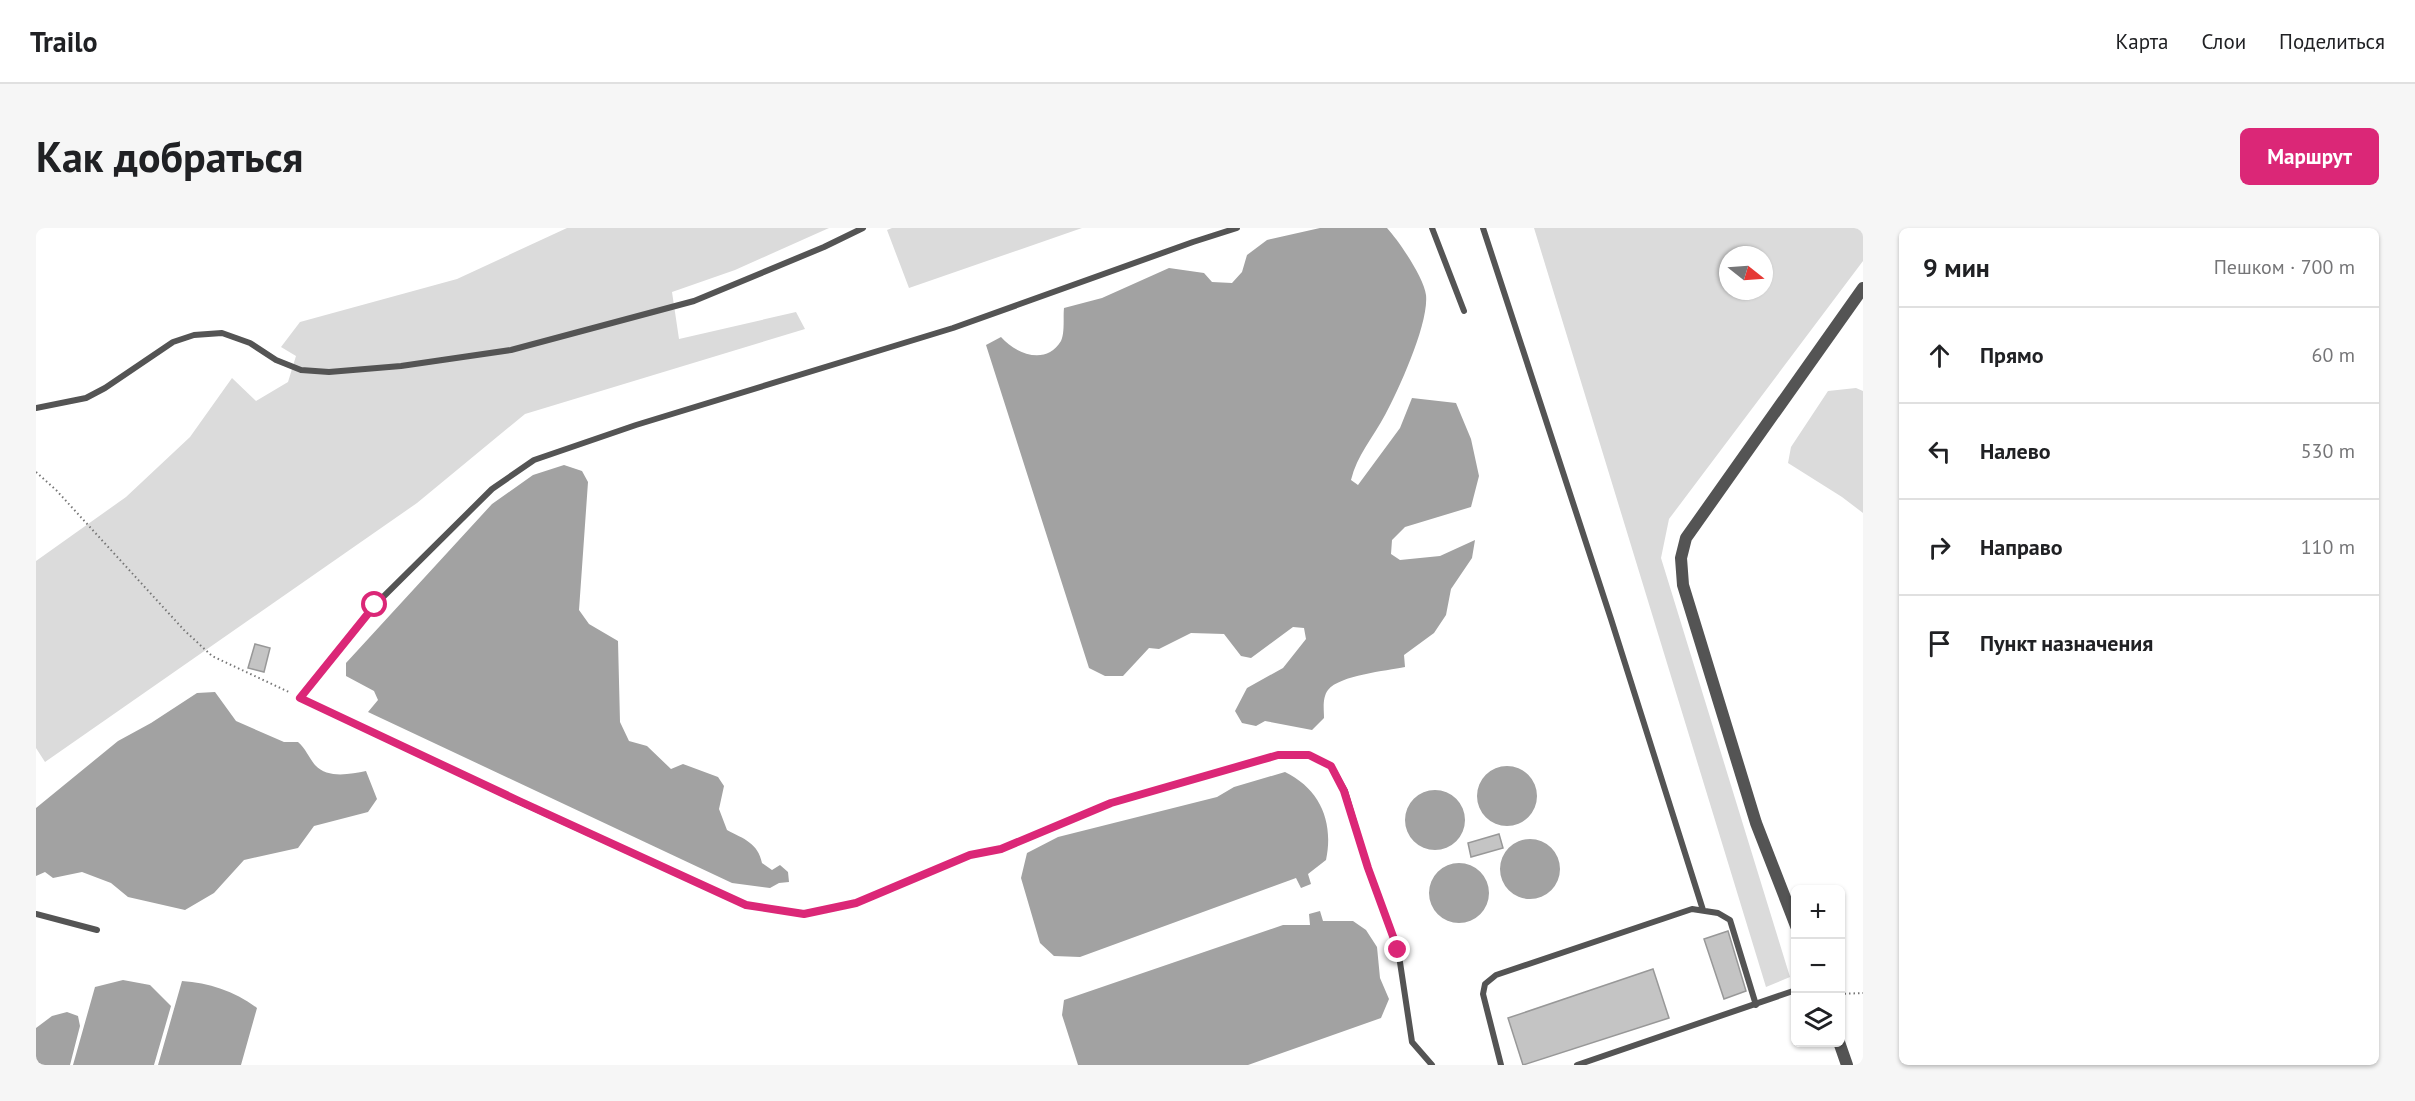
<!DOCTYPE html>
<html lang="ru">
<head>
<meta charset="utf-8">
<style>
	body { margin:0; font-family:"PT Sans",sans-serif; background:#f6f6f6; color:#202124 }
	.controls { position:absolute; right:18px; bottom:18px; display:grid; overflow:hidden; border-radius:9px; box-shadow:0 2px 4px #0004 }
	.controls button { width:54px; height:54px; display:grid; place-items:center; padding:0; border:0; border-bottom:2px solid #e0e0e0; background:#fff; color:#202124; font:30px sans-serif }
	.compass { position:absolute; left:1683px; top:18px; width:54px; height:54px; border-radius:50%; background:#fff; box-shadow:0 2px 4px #0004; rotate:107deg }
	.stop { position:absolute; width:18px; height:18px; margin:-14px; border:4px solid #db2777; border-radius:50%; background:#fff }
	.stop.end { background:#db2777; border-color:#fff; box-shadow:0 2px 6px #0008 }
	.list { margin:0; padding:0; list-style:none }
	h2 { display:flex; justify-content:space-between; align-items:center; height:78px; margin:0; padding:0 24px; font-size:26px }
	h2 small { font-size:20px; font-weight:400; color:#757577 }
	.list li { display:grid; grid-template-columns:39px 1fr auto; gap:18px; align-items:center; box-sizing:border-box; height:96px; padding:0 24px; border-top:2px solid #e0e0e0 }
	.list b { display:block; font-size:22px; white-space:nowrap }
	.list em { font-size:20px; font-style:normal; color:#757577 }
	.icon { flex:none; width:33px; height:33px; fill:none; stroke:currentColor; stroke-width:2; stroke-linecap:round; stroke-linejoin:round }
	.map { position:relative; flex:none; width:1827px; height:837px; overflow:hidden; border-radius:9px }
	header { display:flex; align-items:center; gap:36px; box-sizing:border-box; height:84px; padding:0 30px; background:#fff; border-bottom:2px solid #e0e0e0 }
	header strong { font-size:28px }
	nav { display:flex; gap:33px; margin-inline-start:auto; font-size:21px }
	.intro { display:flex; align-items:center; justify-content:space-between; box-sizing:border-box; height:144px; padding:0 36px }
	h1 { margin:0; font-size:42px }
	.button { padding:15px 27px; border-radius:9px; background:#db2777; color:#fff; font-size:21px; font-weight:700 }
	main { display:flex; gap:36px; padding:0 36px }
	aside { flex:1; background:#fff; border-radius:9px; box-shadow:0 2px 4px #0004 }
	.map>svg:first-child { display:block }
	.green { fill:#dbdbdb; fill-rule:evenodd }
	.water { fill:#a2a2a2 }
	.building { fill:#c4c4c4; stroke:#989898; stroke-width:1.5 }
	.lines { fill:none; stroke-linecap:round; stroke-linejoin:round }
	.path { stroke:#767676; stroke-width:2; stroke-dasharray:1.5 3; stroke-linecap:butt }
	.service { stroke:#545454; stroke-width:6 }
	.minor { stroke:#545454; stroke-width:12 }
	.route { stroke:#db2777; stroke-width:8 }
</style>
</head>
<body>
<header>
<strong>Trailo</strong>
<nav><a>Карта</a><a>Слои</a><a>Поделиться</a></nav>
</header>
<div class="intro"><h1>Как добраться</h1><a class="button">Маршрут</a></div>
<main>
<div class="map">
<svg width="1827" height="837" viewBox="0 0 1827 837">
	<rect width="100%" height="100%" fill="#fff"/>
	<path class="green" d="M531 0H793L699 42 636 64 643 111 760 84 769 101 489 186 381 275 9 534 0 520V333L90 269 154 209 196 150 220 173 252 154 260 128 245 119 264 94 421 51Z
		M856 0H1046L873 60 851 2Z
		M1498 0H1827V33L1633 291 1625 330 1754 749 1730 759ZM1692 27H1728V63H1692Z
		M1820 160 1827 163V285L1806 269 1752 235 1755 219 1792 163Z"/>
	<path class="water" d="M1284 0H1351C1363 13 1388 50 1390 67 1393 95 1363 161 1349 187 1337 210 1321 227 1315 252L1322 257 1364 200 1376 170 1420 175 1435 211 1443 248 1435 279 1369 299 1356 312 1355 326 1364 332 1404 328 1439 312 1436 330 1415 361 1410 387 1398 405 1368 427 1369 439C1350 443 1304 447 1292 462 1286 470 1288 482 1288 490L1276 502 1229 493 1220 498 1206 495 1199 483 1211 460 1247 440 1270 411 1268 400 1257 399 1215 430 1205 428 1188 406 1155 405 1123 421 1113 420 1087 448H1069L1053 440 950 117 965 109C980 126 1010 138 1025 113 1029 105 1027 89 1028 80L1066 70 1133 40 1168 45 1176 54 1196 55 1206 44 1211 27 1231 12Z
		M528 237 546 243 552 254 543 382 553 396 582 413 584 494 593 513 611 518 635 541 647 536 682 549 688 558 683 581 691 602C708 611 722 615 726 635L736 642 744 637 752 644 753 654 743 655 734 660 696 655 332 484 342 472 338 463 310 448V435L456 276 497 247Z
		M179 464 200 493 248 514H262C270 521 273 530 279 537 292 551 314 546 330 543L341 571 332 584 278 598 262 620 208 632 178 665 149 682 92 669 75 655 46 644 17 650 9 644 0 648V580L82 513 115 495 161 465Z
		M1441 568a30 30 0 1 1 60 0a30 30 0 1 1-60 0Z
		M1249 544C1284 561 1298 594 1290 632L1272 646 1275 656 1265 660 1260 650 1044 729 1018 728 1004 715 985 650 991 625 1022 609 1181 569 1198 559Z
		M1369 592a30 30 0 1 1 60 0a30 30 0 1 1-60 0Z
		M1464 641a30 30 0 1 1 60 0a30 30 0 1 1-60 0Z
		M1393 665a30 30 0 1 1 60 0a30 30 0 1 1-60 0Z
		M1284 683 1287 693H1317L1330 702 1341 719 1344 750 1353 771 1345 790 1212 837H1042L1026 787 1028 772 1247 697H1274L1273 686Z
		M87 752 114 757 135 778 118 837H37L59 759Z
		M146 753C173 755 199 763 221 780L205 837H122Z
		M31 784 42 788 44 798 34 837H0V800L16 788Z"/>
	<path class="building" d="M219 416 234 420 228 444 212 440Z
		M1463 606 1467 620 1435 629 1432 615Z
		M1692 703 1710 763 1688 771 1668 711Z
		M1617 741 1633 790 1487 837 1472 790Z"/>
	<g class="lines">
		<path class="path" d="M0 244 21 263 148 402 176 428 255 465
			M1804 766 1827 765"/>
		<path class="service" d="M1201 0 1157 14 917 100 600 197 498 232 456 261 339 377 264 470 482 573 710 677 768 686 820 675 934 627 965 621 1075 575 1242 527H1273L1295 538 1309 563 1332 641 1362 721 1376 814 1396 837
			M1396 0 1428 83
			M1447 0 1575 391 1667 682
			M0 180 50 170 69 160 137 114 158 107 186 105 214 115 240 132 265 142 293 144 365 138 475 122 658 73 788 19 827 0
			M0 686 61 702
			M1465 837 1447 766 1449 756 1460 747 1656 681 1682 685 1694 692 1720 777
			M1541 837 1760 762"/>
		<path class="minor" d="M1760 698 1720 595 1647 357 1645 330 1650 310 1827 60
			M1803 814 1811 837"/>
	</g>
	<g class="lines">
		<path class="route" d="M339 377 264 470 483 573 710 677 768 686 820 675 934 627 965 621 1075 575 1242 527H1273L1295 538 1308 563 1332 640 1362 722"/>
	</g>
</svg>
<div class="controls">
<button>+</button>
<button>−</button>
<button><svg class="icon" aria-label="layers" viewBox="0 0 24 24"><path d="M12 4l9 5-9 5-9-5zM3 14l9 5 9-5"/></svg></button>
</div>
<svg class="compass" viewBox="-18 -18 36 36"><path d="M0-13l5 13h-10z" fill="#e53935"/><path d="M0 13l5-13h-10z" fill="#757577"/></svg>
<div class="stop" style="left:339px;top:377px"></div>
<div class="stop end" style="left:1362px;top:722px"></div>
</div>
<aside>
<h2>9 мин<small>Пешком · 700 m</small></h2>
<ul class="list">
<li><svg class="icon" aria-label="ahead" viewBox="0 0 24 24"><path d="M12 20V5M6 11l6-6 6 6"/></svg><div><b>Прямо</b></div><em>60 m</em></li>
<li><svg class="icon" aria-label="left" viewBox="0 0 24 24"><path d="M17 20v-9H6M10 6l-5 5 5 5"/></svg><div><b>Налево</b></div><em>530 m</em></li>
<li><svg class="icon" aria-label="right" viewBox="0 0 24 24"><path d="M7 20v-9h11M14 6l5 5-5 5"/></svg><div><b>Направо</b></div><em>110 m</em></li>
<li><svg class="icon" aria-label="arrive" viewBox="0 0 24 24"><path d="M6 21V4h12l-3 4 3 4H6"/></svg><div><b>Пункт назначения</b></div></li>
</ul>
</aside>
</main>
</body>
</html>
